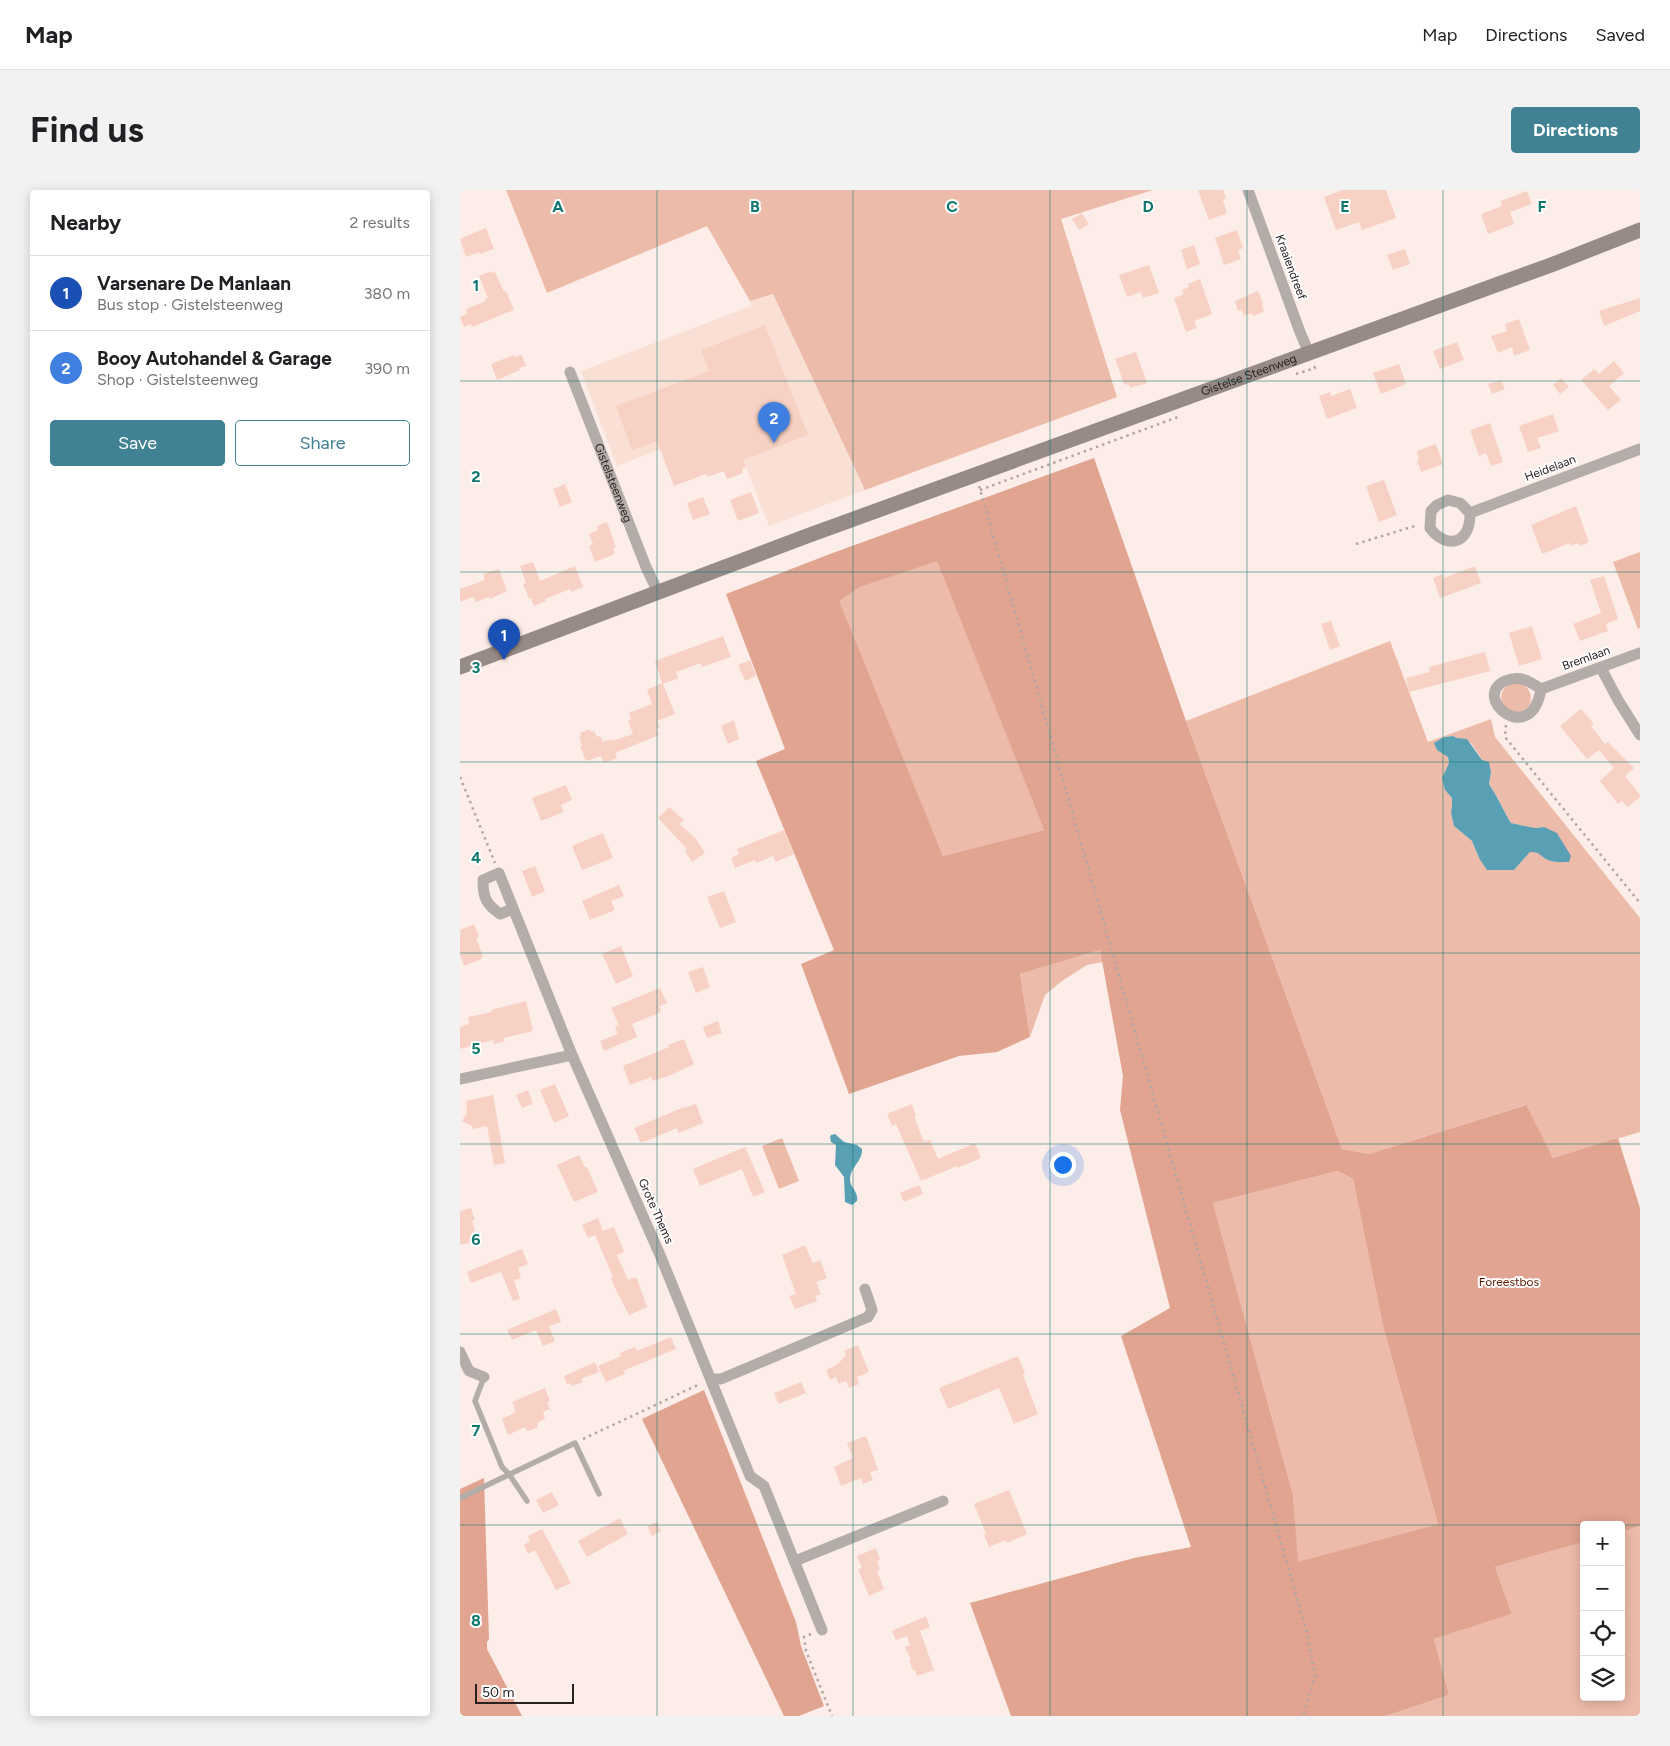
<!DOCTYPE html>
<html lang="en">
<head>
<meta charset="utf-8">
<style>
	body { margin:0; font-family:Figtree,sans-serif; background:#f2f2f2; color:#202124 }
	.controls { position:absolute; right:15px; bottom:15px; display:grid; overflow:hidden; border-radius:5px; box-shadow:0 2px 12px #0003 }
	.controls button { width:45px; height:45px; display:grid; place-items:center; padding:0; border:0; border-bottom:1px solid #e0e0e0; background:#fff; color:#202124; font:25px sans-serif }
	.scale { position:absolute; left:15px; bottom:12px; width:99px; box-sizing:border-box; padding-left:5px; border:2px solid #292220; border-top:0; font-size:14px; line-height:18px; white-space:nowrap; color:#292220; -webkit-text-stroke:4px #fefefe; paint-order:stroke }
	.you { position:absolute; left:602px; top:974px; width:18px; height:18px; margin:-12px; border:4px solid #fff; border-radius:50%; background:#1a73e8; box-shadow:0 0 0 8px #1a73e833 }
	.badge { display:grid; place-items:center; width:32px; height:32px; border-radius:50%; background:#408193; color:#fff; font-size:16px; font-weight:700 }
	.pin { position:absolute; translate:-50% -41px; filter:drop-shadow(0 1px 2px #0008) }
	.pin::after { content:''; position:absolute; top:26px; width:18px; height:15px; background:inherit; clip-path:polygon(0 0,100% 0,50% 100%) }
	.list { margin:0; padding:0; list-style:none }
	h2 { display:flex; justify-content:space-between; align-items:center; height:65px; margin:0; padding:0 20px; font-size:21px }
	h2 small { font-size:16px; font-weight:400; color:#757577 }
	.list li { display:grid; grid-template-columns:32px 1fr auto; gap:15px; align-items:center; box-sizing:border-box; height:75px; padding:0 20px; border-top:1px solid #e0e0e0 }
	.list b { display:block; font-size:19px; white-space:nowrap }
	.list p { margin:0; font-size:16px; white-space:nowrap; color:#757577 }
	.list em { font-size:16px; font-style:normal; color:#757577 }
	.actions { display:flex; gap:10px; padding:15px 20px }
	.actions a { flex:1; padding:11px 0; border:1px solid #408193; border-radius:5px; text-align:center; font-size:18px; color:#408193 }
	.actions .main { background:#408193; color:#fff }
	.icon { flex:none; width:28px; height:28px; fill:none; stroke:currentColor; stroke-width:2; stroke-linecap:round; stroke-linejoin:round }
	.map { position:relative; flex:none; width:1180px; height:1526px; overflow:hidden; border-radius:5px }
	header { display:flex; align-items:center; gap:30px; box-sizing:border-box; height:70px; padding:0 25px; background:#fff; border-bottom:1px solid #e0e0e0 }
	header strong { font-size:24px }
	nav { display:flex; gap:28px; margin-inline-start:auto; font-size:18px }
	.intro { display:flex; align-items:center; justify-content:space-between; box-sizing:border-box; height:120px; padding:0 30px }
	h1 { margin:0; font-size:35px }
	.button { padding:12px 22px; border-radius:5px; background:#408193; color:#fff; font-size:18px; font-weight:700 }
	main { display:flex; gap:30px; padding:0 30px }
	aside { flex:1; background:#fff; border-radius:5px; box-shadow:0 2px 12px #0003 }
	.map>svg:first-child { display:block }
	.built { fill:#fadfd5 }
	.green { fill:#edbbaa; fill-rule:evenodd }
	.forest { fill:#e0a490; fill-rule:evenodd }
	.water { fill:#5aa0b5 }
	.building { fill:#f7d1c4 }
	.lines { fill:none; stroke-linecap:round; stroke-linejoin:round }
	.path { stroke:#b4a7a3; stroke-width:2.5; stroke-dasharray:2.5 4; stroke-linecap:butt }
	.service { stroke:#b4aca9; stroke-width:5.5 }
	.minor { stroke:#b4aca9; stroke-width:11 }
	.secondary { stroke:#978b87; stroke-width:15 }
	.grid { fill:none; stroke:#0f766e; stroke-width:1; stroke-opacity:0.55 }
	.labels { text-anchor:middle; stroke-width:4; stroke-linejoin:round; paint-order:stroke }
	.street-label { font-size:12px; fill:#292220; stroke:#fefefe }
	.park-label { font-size:12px; fill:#601a00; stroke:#fefefe }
	.grid-label { font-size:16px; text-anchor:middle; font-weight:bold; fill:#0f766e; stroke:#fefefe; stroke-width:4; stroke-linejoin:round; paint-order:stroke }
</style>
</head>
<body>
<header>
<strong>Map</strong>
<nav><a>Map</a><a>Directions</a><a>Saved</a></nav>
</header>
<div class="intro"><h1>Find us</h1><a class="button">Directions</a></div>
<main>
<aside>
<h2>Nearby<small>2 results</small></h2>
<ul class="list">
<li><span class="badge" style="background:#1a4fb4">1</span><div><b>Varsenare De Manlaan</b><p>Bus stop · Gistelsteenweg</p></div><em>380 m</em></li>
<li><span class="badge" style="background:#3f7fe0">2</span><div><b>Booy Autohandel &amp; Garage</b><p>Shop · Gistelsteenweg</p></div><em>390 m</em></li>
</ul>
<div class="actions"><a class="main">Save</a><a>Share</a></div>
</aside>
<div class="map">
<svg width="1180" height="1526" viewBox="0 0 1180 1526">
	<rect width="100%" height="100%" fill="#fdede8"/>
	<path class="built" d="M313 104 405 300 309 336 269 233 157 276 121 181 291 116 290 111Z"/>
	<path class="green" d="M46 0H693L601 29 657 207 405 300 313 104 290 111 247 36 87 103Z
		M1180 362V438L1178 439 1153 372Z
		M477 370 584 640 483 666 378 411 400 397Z
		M930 451 968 552 1031 529 1035 547 1180 728V942L1093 968 1065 915 909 964 882 959 726 531ZM993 546 1011 553 1031 583 1029 594C1038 606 1043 620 1051 633L1075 638 1084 637 1109 671C1102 672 1095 673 1088 670 1079 666 1081 662 1070 662L1054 680 1019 668 1012 651 994 636 991 623 992 615V608L985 600 982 588 989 573 984 547Z
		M1041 508a15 15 0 1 1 30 0a15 15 0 1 1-30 0Z
		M640 760 643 772 627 775 602 791 585 805 570 847 560 784Z
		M322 948 339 991 319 999 302 956Z
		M877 981 893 989 923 1136 978 1334 837 1373 833 1305 753 1013Z
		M1180 1336V1526H926L989 1505 974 1449 1052 1424 1035 1377 1124 1352V1507H1161V1342Z"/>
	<path class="forest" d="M634 268 726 531 882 959 909 964 1066 915 1093 968 1158 948 1180 1018V1336L1161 1342V1335H1124V1352L1035 1377 1052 1424 974 1449 989 1505 926 1526H551L510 1413 674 1368 731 1357 661 1146 710 1118 660 920 663 886 640 760 560 784 570 847 537 862 499 866 389 904 341 774 374 760 296 571 325 559 266 404 370 364ZM477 371 584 640 483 666 379 411 400 397ZM877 981 893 989 923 1136 978 1334 838 1372 833 1305 753 1013Z
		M244 1200 336 1432 341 1456 364 1516 339 1526H324L182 1229Z
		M24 1288 29 1449 27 1452V1459L62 1526H0V1299Z"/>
	<path class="water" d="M993 546 997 548 1007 549 1022 570 1029 572 1031 583 1029 594C1038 607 1043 620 1051 633L1075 638 1084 637 1097 643 1111 666 1109 672C1102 672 1095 673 1088 670 1079 666 1081 662 1070 662L1054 680H1027L1019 668 1012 651 994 636 991 623 992 615V608L985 600 982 588 989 573 988 567 977 560 974 553 984 547Z
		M375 944 384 952 397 955 402 959C403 971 391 976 390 988 389 997 399 1002 397 1011L392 1015 385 1012 384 987 375 975 376 955 371 952 370 947 371 945Z"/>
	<path class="building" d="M738 0H763L766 8 763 10 767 23 749 30Z
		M882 0H926L936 28 902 40 899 32 876 40 864 7Z
		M1067 1 1072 14 1050 22 1054 34 1028 44 1021 24 1042 16 1041 11Z
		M622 23 629 34 619 40 612 29Z
		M26 38 34 59 20 64 19 62 6 67 0 49Z
		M777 40 783 58 778 60 781 69 764 75 755 48Z
		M734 55 740 74 727 79 721 60Z
		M945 59 950 74 933 80 927 65Z
		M689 75 699 103 683 108 681 102 667 107 659 85Z
		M31 81V83L35 82 44 102 46 101 54 120 12 137 11 134 4 137 0 127 7 124 6 119 26 111 25 109 28 108 19 86Z
		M740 89 752 124 734 131 737 138 726 142 714 108 724 104 722 100 729 97 728 94Z
		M798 101 803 113 802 116 804 122 793 126 792 123 784 126 782 120 778 121 775 111Z
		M1180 108V121L1144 136 1139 121Z
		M1059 129 1070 160 1054 166 1052 157 1038 163 1031 146 1047 141 1045 134Z
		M305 135 348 245 283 270 286 277 282 279 283 283 267 289 264 281 248 287 246 284 214 296 197 251 172 260 156 216 249 181 241 160Z
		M997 152 1004 170 980 179 973 161Z
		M676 162 687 193 670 198 669 195 664 194 655 169Z
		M54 165 55 167 62 165 66 176 59 178 60 180 37 190 31 174Z
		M1154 171 1164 183 1149 196 1161 210 1148 220 1121 190 1134 179 1139 184Z
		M939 174 946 194 921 204 913 183Z
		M1101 188 1109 197 1100 204 1093 195Z
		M1041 190 1045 199 1032 204 1028 194Z
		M890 199 897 218 867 229 859 206 870 202 871 206Z
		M1093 224 1099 241 1077 248 1081 258 1068 262 1059 236Z
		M1030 233 1043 272 1031 276 1026 263 1019 266 1010 240Z
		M976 254 983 274 961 282 957 270 959 269 957 261Z
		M924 290 937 325 919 332 906 296Z
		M105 294 112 312 100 317 93 299Z
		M291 302 299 323 278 331 270 310Z
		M243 307 250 324 233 330 227 313Z
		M1116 316 1129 352 1120 356 1118 353 1111 356 1110 353 1082 364 1071 335Z
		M147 332 156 357 153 358 155 364 135 372 129 356 133 354 129 344 138 340 137 336Z
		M73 372 80 391 115 376 123 397 111 402 110 399 85 409 86 411 74 416 71 408 69 409 63 394 66 393 60 376Z
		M1015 376 1021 393 980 408 973 388 982 384 984 388Z
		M39 379 47 401 30 409 29 407 16 412 13 407 0 412V399L25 390 23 384Z
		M1144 386 1158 429 1146 434 1148 441 1120 451 1113 434 1141 423 1130 390Z
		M871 431 880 456 870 460 861 434Z
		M1072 436 1082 469 1059 476 1049 443Z
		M263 446 271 467 242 477 241 473 216 482 218 488 203 494 215 524 197 531 200 538 196 539 199 545 155 563 157 568 144 573 141 566 126 571 120 556 122 555 119 547 121 546 120 543 130 539 131 542 134 541 137 547 140 546 143 552 151 549 152 551 173 544 168 531 171 529 169 523 192 514 187 500 202 493 195 471Z
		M1025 462 1030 481 949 502 946 488 970 482 969 477Z
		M290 470 296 486 285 491 278 475Z
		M1121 519 1134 534 1131 536 1145 554 1148 552 1174 578 1165 586 1180 605V607L1168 617 1162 611 1158 614 1140 591 1154 578 1139 560 1127 569 1100 536Z
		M274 530 279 549 268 554 261 536Z
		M106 595 112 610 101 615 104 622 81 631 72 608Z
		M209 617 224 630 220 634 236 649 245 663 232 672 225 661 227 659 198 628Z
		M324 640 334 664 316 672 313 666 296 673 295 670 275 678 271 668 279 664 277 659Z
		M143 643 153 668 122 680 112 656Z
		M75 676 85 701 72 707 62 681Z
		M159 695 164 706 151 711 155 720 130 730 122 711Z
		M264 701 276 732 260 738 247 707Z
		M14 734 19 746 16 748 23 766 21 769 4 776 0 765V740Z
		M161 756 173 786 156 794 142 764Z
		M243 777 250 797 236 803 228 782Z
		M200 798 207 813 199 816 201 822 172 834 177 847 144 861 140 851 158 844 155 836 159 835 151 818Z
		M66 811 73 841 44 848 45 851 34 854 33 850 0 859V837L9 834 8 827 32 822 31 820Z
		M258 831 262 843 247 848 243 837Z
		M224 849 234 874 211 885 193 891 191 887 170 895 163 876 209 857 208 855Z
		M95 894 109 926 94 933 80 900Z
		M68 900 73 914 62 918 56 905Z
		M33 905 45 973 34 975 27 936 13 939 12 936 2 931 7 923 6 911Z
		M236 914 243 933 219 943 217 938 181 953 174 938 224 917V918Z
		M452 914 456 926 454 927 464 952 470 950 478 969 515 953 521 968 497 978V976L461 991 436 934 432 936 427 924Z
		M285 957 305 1002 293 1007 282 979 240 996 233 979Z
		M119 965 125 977H127L138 1002 114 1012 97 975Z
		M459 995 463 1004 444 1012 440 1003Z
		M11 1018 15 1030 12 1031 15 1041 12 1042 16 1051 0 1055V1021Z
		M138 1028 143 1041 154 1037 164 1062 157 1065 168 1090 175 1087 177 1089 187 1117 169 1125 155 1098 151 1088 153 1087 135 1045 128 1048 122 1035Z
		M345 1055 353 1073 360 1070 367 1088 356 1092 361 1104 355 1106 357 1111 335 1119 329 1106 336 1104 322 1065Z
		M62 1059 68 1074 58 1078 61 1088 54 1090 60 1109 53 1111 41 1082 11 1093 7 1082Z
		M96 1119 101 1132 89 1136 95 1151 83 1156 76 1140 52 1150 47 1140Z
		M211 1147 216 1159 163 1181 165 1184 146 1192 138 1176 161 1166 160 1163 175 1157 177 1161Z
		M398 1155 409 1182 397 1187 399 1194 389 1198 386 1191 379 1194 376 1187 370 1190 366 1180 378 1174 386 1165 384 1161Z
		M558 1166 565 1184 563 1185 578 1224 554 1234 539 1198 488 1219 479 1198Z
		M135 1172 139 1182 121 1189 123 1192 111 1196 110 1193 107 1194 104 1186Z
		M341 1192 346 1203 319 1214 314 1203Z
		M85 1198 90 1211 87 1212 90 1219 83 1222 85 1229 77 1233 78 1237 69 1241H67L65 1237 48 1245 42 1229 56 1222 52 1212Z
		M406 1246 418 1280 410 1282 413 1290 403 1294 401 1288 381 1296 374 1277 393 1268 387 1253Z
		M549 1300 567 1344 547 1353 546 1350 529 1357 524 1345 526 1344 514 1314Z
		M92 1302 99 1315 83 1323 76 1310Z
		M160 1328 168 1344 127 1367 118 1351Z
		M197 1332 201 1341 192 1346 187 1336Z
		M82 1339 111 1393 96 1400 75 1360 68 1364 64 1355 70 1351 68 1346Z
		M416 1358 420 1370 417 1371 420 1380 417 1381 424 1399 409 1406 398 1379 402 1378 397 1366Z
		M466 1426 470 1437 460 1441 474 1480 457 1486 455 1480 453 1481 449 1471 451 1470 445 1457 450 1455 447 1446 436 1450 432 1441Z"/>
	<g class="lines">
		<path class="path" d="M836 184 855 178 854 176
			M519 296 848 1447 855 1486 843 1526
			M520 300 718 227
			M896 354 958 335
			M1046 535 1045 547 1180 713
			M0 587 35 673
			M123 1249 240 1194
			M351 1444 344 1447 346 1461 372 1526"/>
		<path class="service" d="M24 1187 15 1211 42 1277 49 1284 67 1311
			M0 1308 115 1253 139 1304"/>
		<g class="minor">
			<path d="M788 0 840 142 849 163"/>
			<path id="s1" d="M110 182 186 377 198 402"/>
			<path d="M988 310 1000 313 1010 323C1011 353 987 361 970 338L971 321 977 315Z"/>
			<path d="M1010 323 1180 259"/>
			<path d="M1141 478 1158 510 1180 545"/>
			<path d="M1081 499C1071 559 1010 507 1045 491 1060 485 1069 491 1081 499L1180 463"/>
			<path d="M53 719 40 724C26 714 23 708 23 690L39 683 112 865 200 1065 290 1286 304 1296 362 1440"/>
			<path d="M0 889 112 865"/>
			<path d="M0 1162 9 1181 24 1187"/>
			<path d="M251 1189H261L408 1127 412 1120 405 1099"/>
			<path d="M335 1371 483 1311"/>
		</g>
		<path class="secondary" id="s2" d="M0 477 347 346 1091 75 1180 40"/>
	</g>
	<path class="grid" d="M197 0V1526M393 0V1526M590 0V1526M787 0V1526M983 0V1526M0 191H1180M0 382H1180M0 572H1180M0 763H1180M0 954H1180M0 1144H1180M0 1335H1124M1161 1335H1180"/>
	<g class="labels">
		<g class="street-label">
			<text transform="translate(831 77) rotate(70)" y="4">Kraaiendreef</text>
			<text dy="4" stroke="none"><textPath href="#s2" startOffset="841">Gistelse Steenweg</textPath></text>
			<text transform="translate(1090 278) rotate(-21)" y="4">Heidelaan</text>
			<text dy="4" stroke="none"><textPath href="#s1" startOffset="119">Gistelsteenweg</textPath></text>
			<text transform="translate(1126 468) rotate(-20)" y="4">Bremlaan</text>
			<text transform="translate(196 1021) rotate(66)" y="4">Grote Thems</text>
		</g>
		<g class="park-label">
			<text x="1049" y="1096">Foreestbos</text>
		</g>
	</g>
	<g class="grid-label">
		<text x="98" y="22">A</text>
		<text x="295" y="22">B</text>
		<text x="492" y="22">C</text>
		<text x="688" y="22">D</text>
		<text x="885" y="22">E</text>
		<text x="1082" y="22">F</text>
		<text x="16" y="101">1</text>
		<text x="16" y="292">2</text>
		<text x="16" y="483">3</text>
		<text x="16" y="673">4</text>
		<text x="16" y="864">5</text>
		<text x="16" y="1055">6</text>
		<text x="16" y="1246">7</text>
		<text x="16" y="1436">8</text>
	</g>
</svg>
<div class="controls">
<button>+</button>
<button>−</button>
<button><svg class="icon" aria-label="locate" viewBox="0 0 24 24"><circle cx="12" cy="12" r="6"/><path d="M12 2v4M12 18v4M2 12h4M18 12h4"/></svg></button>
<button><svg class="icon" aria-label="layers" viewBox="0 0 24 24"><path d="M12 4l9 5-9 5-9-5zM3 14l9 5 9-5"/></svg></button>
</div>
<div class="scale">50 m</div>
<div class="you"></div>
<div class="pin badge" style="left:44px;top:470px;background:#1a4fb4">1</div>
<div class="pin badge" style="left:314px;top:253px;background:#3f7fe0">2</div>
</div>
</main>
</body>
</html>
